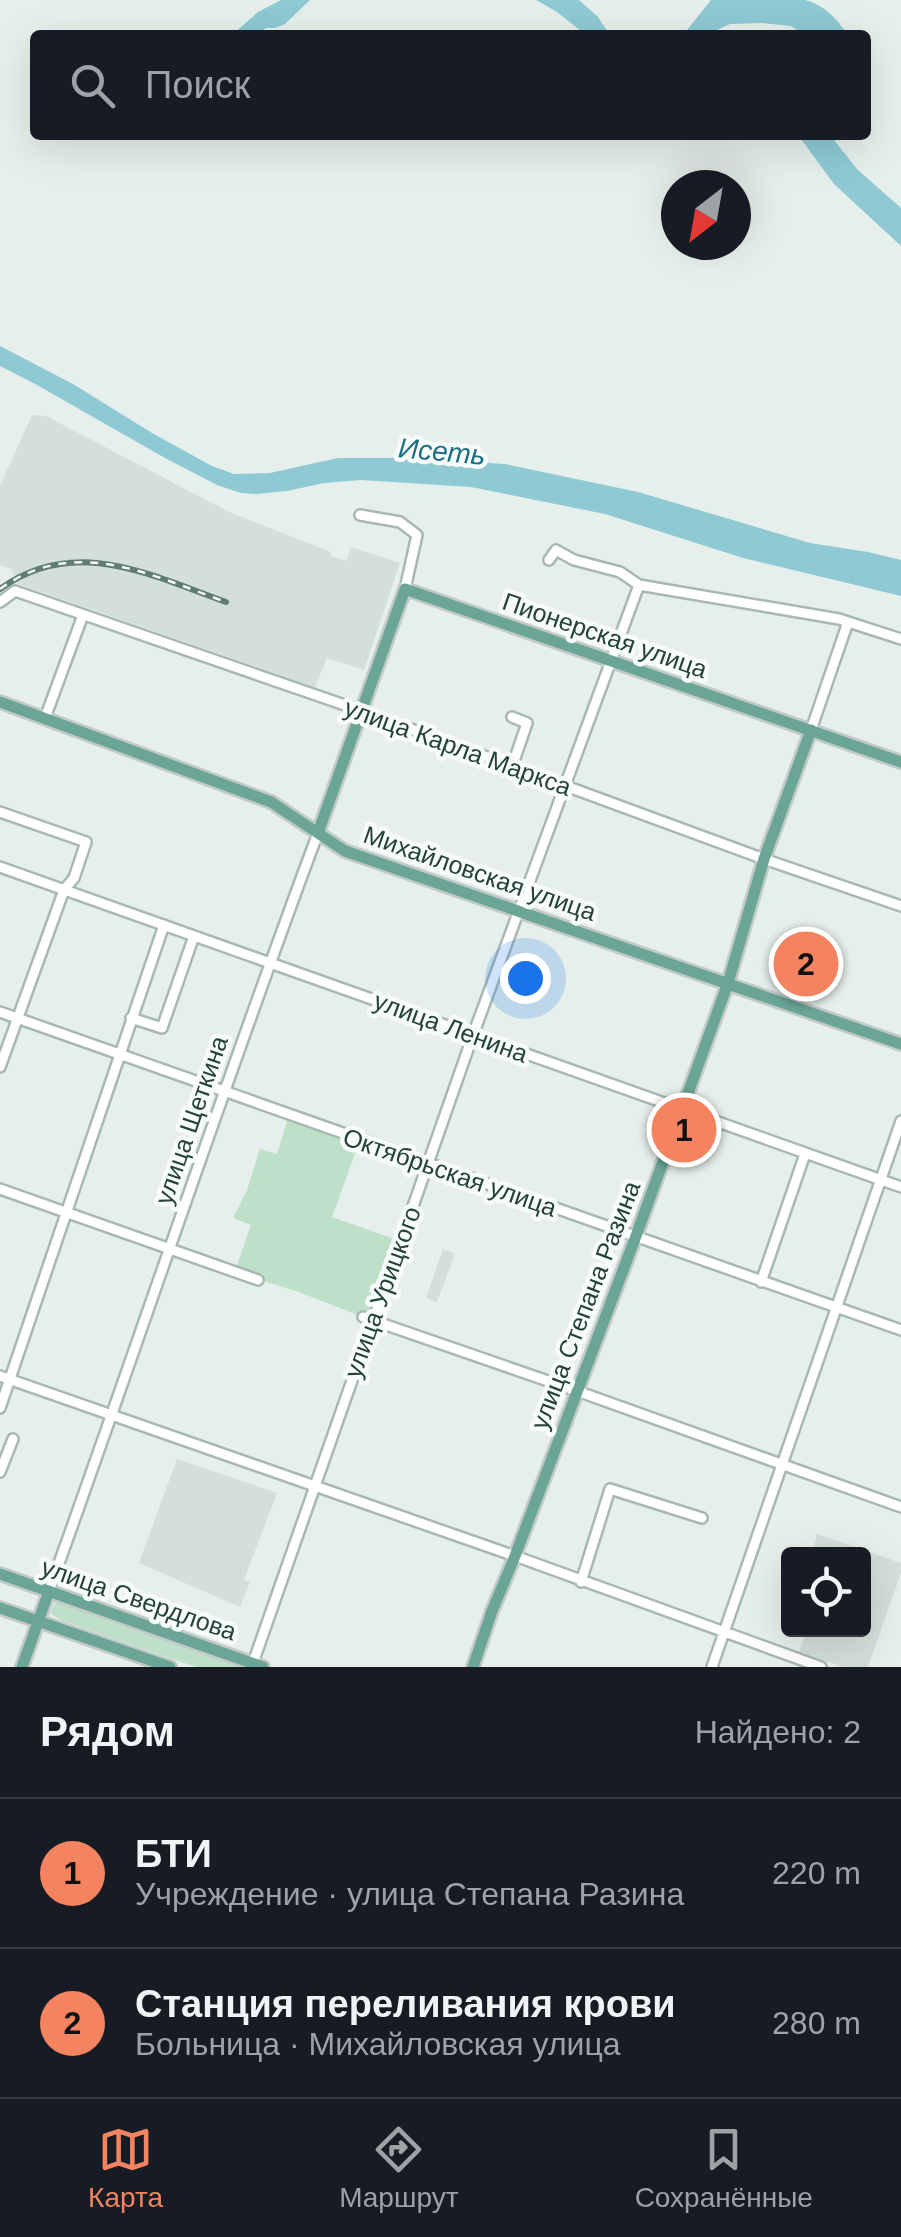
<!DOCTYPE html>
<html lang="ru">
<head>
<meta charset="utf-8">
<style>
	body { margin:0; font-family:Arial,sans-serif; background:#242831; color:#f1f3f6 }
	.controls { position:absolute; right:30px; bottom:30px; display:grid; overflow:hidden; border-radius:10px; box-shadow:0 10px 40px #0002 }
	.controls button { width:90px; height:90px; display:grid; place-items:center; padding:0; border:0; border-bottom:2px solid #363941; background:#171b24; color:#f1f3f6; font:50px sans-serif }
	.compass { position:absolute; left:661px; top:170px; width:90px; height:90px; border-radius:50%; background:#171b24; box-shadow:0 10px 40px #0002; rotate:211deg }
	.you { position:absolute; left:525px; top:978px; width:35px; height:35px; margin:-25px; border:8px solid #fff; border-radius:50%; background:#1a73e8; box-shadow:0 0 0 15px #1a73e833 }
	.badge { display:grid; place-items:center; width:65px; height:65px; border-radius:50%; background:#f4845f; color:#111; font-size:32px; font-weight:700 }
	.pin { position:absolute; translate:-50% -50%; border:5px solid #fff; box-shadow:0 2px 10px #0006 }
	.list { margin:0; padding:0; list-style:none }
	h2 { display:flex; justify-content:space-between; align-items:center; height:130px; margin:0; padding:0 40px; font-size:42px }
	h2 small { font-size:32px; font-weight:400; color:#9ea1a6 }
	.list li { display:grid; grid-template-columns:65px 1fr auto; gap:30px; align-items:center; box-sizing:border-box; height:150px; padding:0 40px; border-top:2px solid #363941 }
	.list b { display:block; font-size:38px; white-space:nowrap }
	.list p { margin:0; font-size:32px; white-space:nowrap; color:#9ea1a6 }
	.list em { font-size:32px; font-style:normal; color:#9ea1a6 }
	.icon { flex:none; width:55px; height:55px; fill:none; stroke:currentColor; stroke-width:2; stroke-linecap:round; stroke-linejoin:round }
	.map { position:relative; flex:none; width:901px; height:1667px; overflow:hidden }
	.search { position:absolute; background:#171b24; box-shadow:0 10px 40px #0002; left:30px; right:30px; top:30px; height:110px; display:flex; align-items:center; gap:25px; box-sizing:border-box; padding:0 35px; border-radius:10px; color:#9ea1a6; font-size:38px }
	.sheet { height:430px; background:#171b24 }
	nav { display:flex; justify-content:space-around; align-items:center; box-sizing:border-box; height:140px; border-top:2px solid #363941; background:#171b24; font-size:28px; color:#9ea1a6 }
	nav a { display:grid; justify-items:center; gap:5px }
	nav .on { color:#f4845f }
	.map>svg:first-child { display:block }
	.built { fill:#d4dfda }
	.green { fill:#bfe0c8 }
	.water { fill:#8ec9d4 }
	.lines { fill:none; stroke-linecap:round; stroke-linejoin:round }
	.minor-casing { stroke:#a8b8b2; stroke-width:14 }
	.major-casing { stroke:#c2cac8; stroke-width:16 }
	.minor { stroke:#fff; stroke-width:9 }
	.major { stroke:#6aa596; stroke-width:11 }
	.rail-casing { stroke:#5f7d75; stroke-width:6 }
	.rail { stroke:#f7fbf9; stroke-width:2.5; stroke-dasharray:8; stroke-linecap:butt }
	.labels { text-anchor:middle; stroke-width:9; stroke-linejoin:round; paint-order:stroke }
	.street-label { font-size:25px; fill:#24423a; stroke:#f7fbf9 }
	.water-label { font-size:28px; font-style:italic; fill:#1c6f80; stroke:#f7fbf9 }
</style>
</head>
<body>
<div class="map">
<svg width="901" height="1667" viewBox="0 0 901 1667">
	<rect width="100%" height="100%" fill="#e6efeb"/>
	<path class="built" d="M32 415 46 416 229 512 331 552V556L346 561 351 547 400 563 364 670 327 658 315 687 18 584 11 569 0 565V486Z
		M443 1249 455 1254 437 1302 426 1298Z
		M177 1459 277 1493 244 1580 250 1582 240 1607 139 1563Z
		M817 1534 901 1563V1573L868 1667H843L799 1652 807 1630H864V1554H812Z"/>
	<path class="green" d="M289 1115 360 1140 332 1217 400 1241 371 1320 296 1291 235 1272 251 1225 233 1218 247 1190 260 1149 277 1154Z
		M55 1602 66 1603 238 1664 237 1667H196L60 1620 50 1613Z"/>
	<path class="water" d="M281 0H310L285 24 275 28H267L253 35H232L258 12Z
		M536 0H579L598 17 610 35H586L557 12Z
		M711 0H805C824 5 838 19 847 35H804L791 26 762 23 730 24 706 35H683Z
		M798 135H830L857 169 901 208V246L834 184Z
		M0 346 73 384 152 433 212 466 234 474 270 473 338 458H409L505 464 638 492 810 543 868 552 901 560V596L743 558 605 514 471 487 361 480 324 483 287 491 257 494 241 493 217 485 165 458 37 385 0 366Z"/>
	<g class="lines">
		<g class="minor-casing">
			<path id="minor" d="M360 515 400 522 417 535 405 589
				M549 560 556 550 574 560 620 572 639 585 839 619 901 639
				M0 602 15 591 362 711 764 859 901 906
				M512 717 527 723 512 767
				M45 718 83 615
				M811 730 848 622
				M0 812 86 842 74 878 64 890 0 1067
				M0 867 901 1187
				M0 1012 901 1330
				M131 1018 162 1028 194 936
				M0 1189 258 1280
				M761 1282 805 1154
				M363 1317 577 1391 901 1507
				M0 1376 515 1556 821 1667
				M0 1408 164 925
				M0 1472 13 1439
				M581 1582 610 1489 702 1518
				M49 1591C140 1339 224 1084 318 833
				M253 1663 473 1035 639 585
				M712 1667 901 1121"/>
		</g>
		<g class="major-casing">
			<path id="major" d="M0 702 271 802 345 851 901 1044
				M318 833 405 589 901 762
				M0 1574 263 1667
				M0 1608 170 1667
				M22 1667 49 1591
				M473 1667 492 1611 515 1556 636 1236 728 983 764 859 811 730"/>
		</g>
		<use href="#minor" class="minor"/>
		<use href="#major" class="major"/>
		<g class="rail-casing">
			<path id="rail" d="M0 589C75 535 150 575 226 602"/>
		</g>
		<use href="#rail" class="rail"/>
	</g>
	<g class="labels">
		<g class="street-label">
			<text transform="translate(605 635) rotate(19)" y="9">Пионерская улица</text>
			<text transform="translate(458 747) rotate(20)" y="9">улица Карла Маркса</text>
			<text transform="translate(480 873) rotate(19)" y="9">Михайловская улица</text>
			<text transform="translate(451 1027) rotate(20)" y="9">улица Ленина</text>
			<text transform="translate(191 1120) rotate(-71)" y="9">улица Щеткина</text>
			<text transform="translate(450 1172) rotate(19)" y="9">Октябрьская улица</text>
			<text transform="translate(382 1292) rotate(-70)" y="9">улица Урицкого</text>
			<text transform="translate(585 1305) rotate(-69)" y="9">улица Степана Разина</text>
			<text transform="translate(139 1599) rotate(19)" y="9">улица Свердлова</text>
		</g>
		<g class="water-label">
			<text transform="translate(442 451) rotate(5)" y="10">Исеть</text>
		</g>
	</g>
</svg>
<div class="controls">
<button><svg class="icon" aria-label="locate" viewBox="0 0 24 24"><circle cx="12" cy="12" r="6"/><path d="M12 2v4M12 18v4M2 12h4M18 12h4"/></svg></button>
</div>
<svg class="compass" viewBox="-18 -18 36 36"><path d="M0-13l5 13h-10z" fill="#e53935"/><path d="M0 13l5-13h-10z" fill="#9ea1a6"/></svg>
<div class="you"></div>
<div class="pin badge" style="left:684px;top:1130px">1</div>
<div class="pin badge" style="left:806px;top:964px">2</div>
<div class="search"><svg class="icon" aria-label="search" viewBox="0 0 24 24"><circle cx="10" cy="10" r="6"/><path d="M15 15l6 6"/></svg>Поиск</div>
</div>
<section class="sheet">
<h2>Рядом<small>Найдено: 2</small></h2>
<ul class="list">
<li><span class="badge">1</span><div><b>БТИ</b><p>Учреждение · улица Степана Разина</p></div><em>220 m</em></li>
<li><span class="badge">2</span><div><b>Станция переливания крови</b><p>Больница · Михайловская улица</p></div><em>280 m</em></li>
</ul>
</section>
<nav>
<a class="on"><svg class="icon" aria-label="map" viewBox="0 0 24 24"><path d="M3 6l6-2 6 2 6-2v14l-6 2-6-2-6 2zM9 4v14M15 6v14"/></svg>Карта</a>
<a><svg class="icon" aria-label="directions" viewBox="0 0 24 24"><path d="M12 3l9 9-9 9-9-9zM9 14v-3h6M13 9l2 2-2 2"/></svg>Маршрут</a>
<a><svg class="icon" aria-label="saved" viewBox="0 0 24 24"><path d="M7 4h10v16l-5-4-5 4z"/></svg>Сохранённые</a>
</nav>
</body>
</html>
